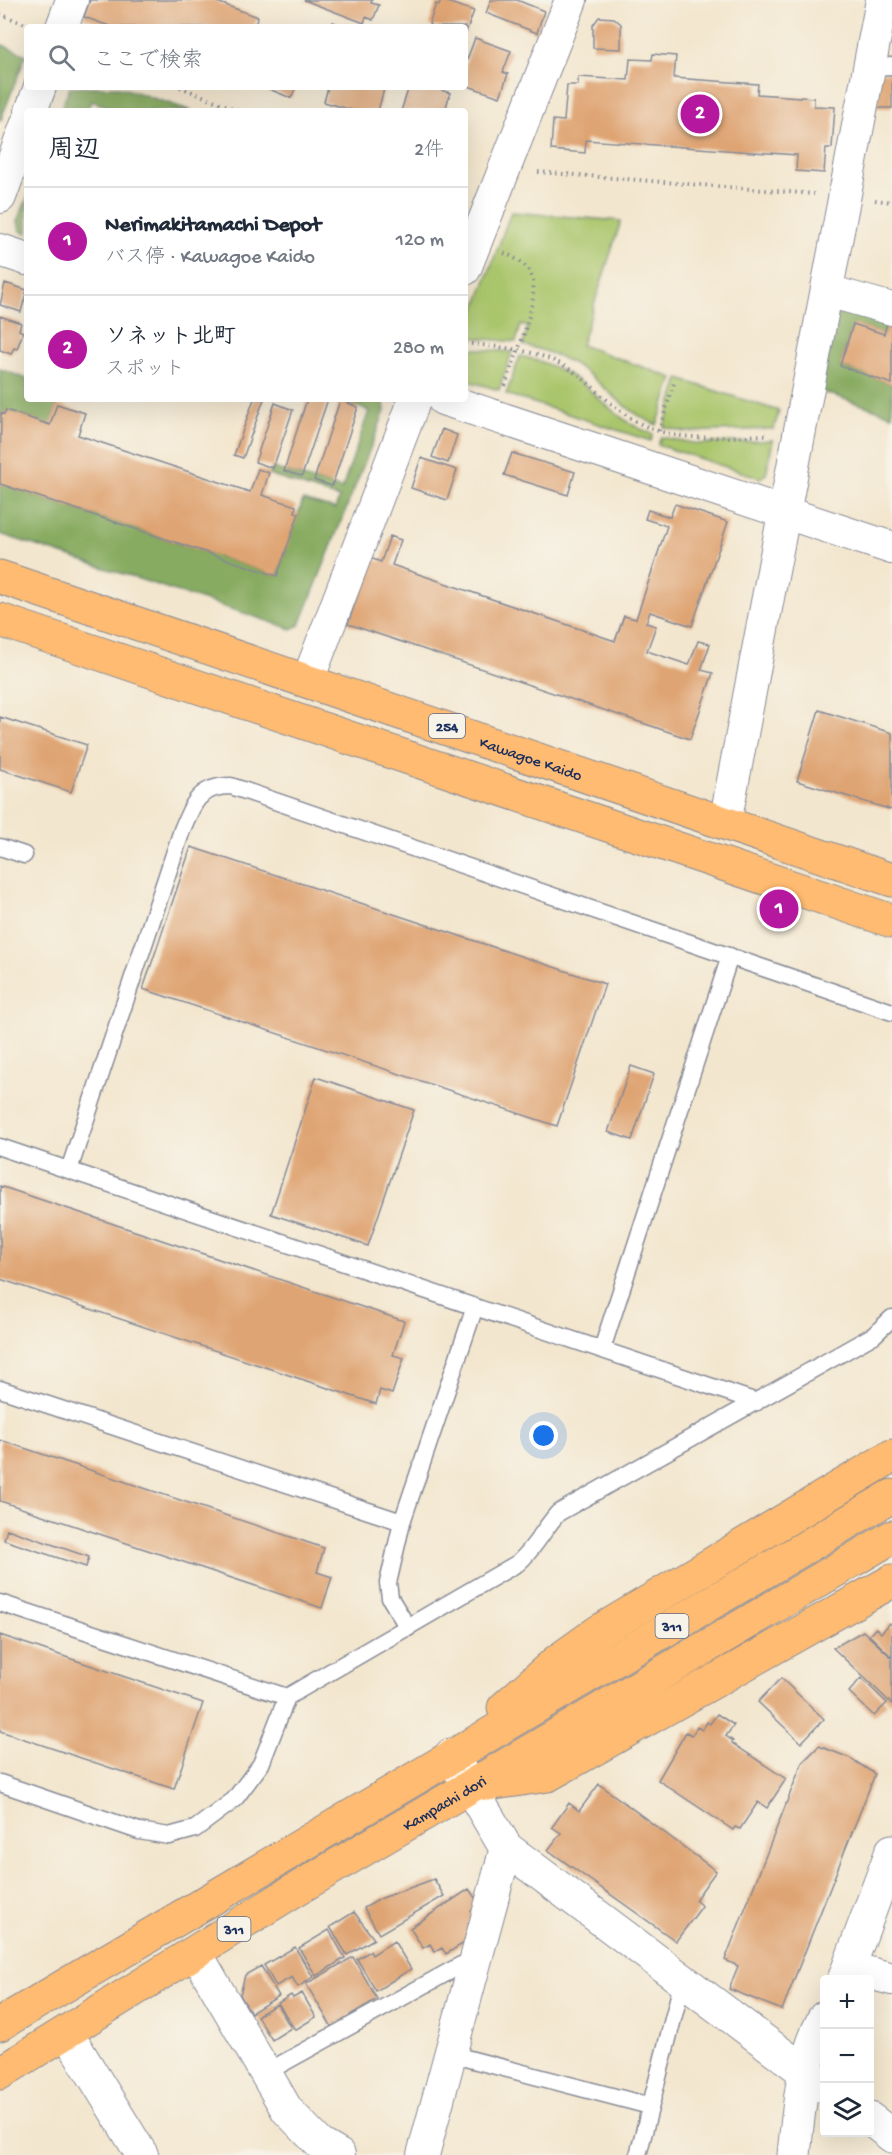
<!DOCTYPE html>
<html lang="ja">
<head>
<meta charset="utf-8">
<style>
	body { margin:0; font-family:"Gochi Hand","Klee One",sans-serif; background:#f6f6f7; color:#1f2937 }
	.controls { position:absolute; right:18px; bottom:18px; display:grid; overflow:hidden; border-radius:6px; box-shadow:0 6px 24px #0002 }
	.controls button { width:54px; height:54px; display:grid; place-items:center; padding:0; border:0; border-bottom:2px solid #e0e1e3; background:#fff; color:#1f2937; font:30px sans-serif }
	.you { position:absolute; left:544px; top:1436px; width:21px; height:21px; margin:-15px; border:4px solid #fff; border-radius:50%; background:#1a73e8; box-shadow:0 0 0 9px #1a73e833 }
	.badge { display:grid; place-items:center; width:39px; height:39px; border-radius:50%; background:#b5179e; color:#fff; font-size:20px; font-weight:700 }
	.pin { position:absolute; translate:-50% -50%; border:3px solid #fff; box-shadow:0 2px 6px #0006 }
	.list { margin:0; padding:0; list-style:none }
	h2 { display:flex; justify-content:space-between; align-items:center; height:78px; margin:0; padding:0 24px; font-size:26px }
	h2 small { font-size:20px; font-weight:400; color:#747a83 }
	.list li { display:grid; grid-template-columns:39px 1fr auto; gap:18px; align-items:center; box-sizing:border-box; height:108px; padding:0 24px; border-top:2px solid #e0e1e3 }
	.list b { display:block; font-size:22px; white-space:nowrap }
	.list p { margin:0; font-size:20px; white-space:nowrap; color:#747a83 }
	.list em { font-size:20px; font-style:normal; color:#747a83 }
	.icon { flex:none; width:33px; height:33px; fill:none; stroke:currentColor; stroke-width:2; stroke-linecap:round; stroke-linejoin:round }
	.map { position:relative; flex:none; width:892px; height:2155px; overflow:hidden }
	.search { position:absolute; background:#fff; box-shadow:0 6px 24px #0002; left:24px; top:24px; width:444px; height:66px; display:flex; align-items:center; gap:15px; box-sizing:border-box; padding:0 21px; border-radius:6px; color:#747a83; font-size:22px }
	.panel { position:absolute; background:#fff; box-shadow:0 6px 24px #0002; left:24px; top:108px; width:444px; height:294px; border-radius:6px }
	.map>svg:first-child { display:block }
	.green { fill:#aac66c; stroke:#627a65; stroke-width:1.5 }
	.forest { fill:#87ab60; stroke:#516d5f; stroke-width:1.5 }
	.building { fill:#dfa473 }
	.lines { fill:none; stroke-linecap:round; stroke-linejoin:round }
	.service-casing { stroke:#878a96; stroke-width:19 }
	.minor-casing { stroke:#878a96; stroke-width:34 }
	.tertiary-casing { stroke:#878a96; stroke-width:35 }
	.primary-casing { stroke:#878a96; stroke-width:35 }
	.trunk-casing { stroke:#878a96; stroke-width:35 }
	.path { stroke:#878a96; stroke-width:4; stroke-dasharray:1.5 4.5; stroke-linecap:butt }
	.service { stroke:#fff; stroke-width:16 }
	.minor { stroke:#fff; stroke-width:32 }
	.tertiary { stroke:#fff; stroke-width:33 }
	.primary { stroke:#febb71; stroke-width:33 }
	.trunk { stroke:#febb71; stroke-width:33 }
	.labels { text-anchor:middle; stroke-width:6; stroke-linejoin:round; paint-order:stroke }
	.shield { fill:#f7f3e8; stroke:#5d6a87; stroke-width:1.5 }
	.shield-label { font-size:15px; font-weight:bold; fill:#1b2f5e }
	.street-label { font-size:16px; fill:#1b2f5e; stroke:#f7f3e8 }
</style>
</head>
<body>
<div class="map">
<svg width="892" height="2155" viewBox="0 0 892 2155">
	<rect width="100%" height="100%" fill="#f7f3e8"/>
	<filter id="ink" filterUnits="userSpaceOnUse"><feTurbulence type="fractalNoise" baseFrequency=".0167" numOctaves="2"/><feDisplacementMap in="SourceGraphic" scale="12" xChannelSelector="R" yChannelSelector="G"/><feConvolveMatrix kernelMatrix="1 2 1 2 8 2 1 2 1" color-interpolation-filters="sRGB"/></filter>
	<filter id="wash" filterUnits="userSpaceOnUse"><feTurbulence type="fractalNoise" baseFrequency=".008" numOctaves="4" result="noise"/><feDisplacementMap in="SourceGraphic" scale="24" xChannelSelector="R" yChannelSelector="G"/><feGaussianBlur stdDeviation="1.35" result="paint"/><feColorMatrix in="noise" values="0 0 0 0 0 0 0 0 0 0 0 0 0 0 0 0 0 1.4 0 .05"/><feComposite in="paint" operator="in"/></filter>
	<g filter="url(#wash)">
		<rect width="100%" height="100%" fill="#f3e6ce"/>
		<path class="green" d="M511 212 621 221 581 345 673 378 657 425C626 412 608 389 583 370 565 357 544 350 523 345L528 327 521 325 516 342 465 337Z
			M465 348 512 352 499 390 465 380Z
			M520 356C543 361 565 370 584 385 607 405 623 424 653 434L651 441 506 394Z
			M679 379 779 411 774 429 685 432 664 427Z
			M661 437 698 444 773 440 766 474 760 478 658 445Z"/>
		<path class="forest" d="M0 44 26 55 0 122Z
			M70 87H120L192 111H121L91 101 87 111H60Z
			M27 198V233L20 231 18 221Z
			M853 306 887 323 884 334 853 324 840 366 892 384V415L820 391 835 316Z
			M0 369 27 379V399H59L50 425 6 410 0 417Z
			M337 399H379L384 401 385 411 300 625 292 629 0 534V484L277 576 303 500 335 509 339 498 269 475 273 468 342 489 369 411Z"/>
		<g id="blocks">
			<path class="building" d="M90 0H218L217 2 258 17 254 27H112L84 17Z
				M304 0H372L371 3 379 5 373 20 366 17 364 23Z
				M441 0 474 11 465 35V27H432L429 24 436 4 439 5Z
				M491 0H517L544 11 537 33 486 13Z
				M599 17 614 18 621 24V49L593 48V25Z
				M333 22 346 27H332Z
				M475 38 511 51 503 72 508 74 500 97 465 85V65Z
				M653 54 676 56 674 78 758 84 757 94 814 98V106L835 107 832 148H826L824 173 796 171 797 155 586 140 585 153 551 150 553 120 564 121 567 85H578V77L628 80 630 59 652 60Z
				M877 72H892V108H877Z
				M264 87H296L291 98Z
				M328 87H378L384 89 378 111H355L324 102Z
				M409 87H431L450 93 445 111H401Z
				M5 283 27 290 21 312 0 305Z
				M0 316 21 323 19 330 23 332 17 349 14 348 11 354 0 350Z
				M887 323 892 324V384L840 366 853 324 884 334Z
				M254 399H264L243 458 234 455Z
				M307 399H328L302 476 284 471Z
				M340 400 358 407 332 486 314 480Z
				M275 403 293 410 273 468 255 462Z
				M57 404 85 413 78 435 250 492 258 469 269 473 262 495 296 506 295 512 299 513 277 576 0 484 1 413 4 414 6 410 50 425Z
				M442 429 457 435 448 463 432 457Z
				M512 453 575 472 568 495 504 475Z
				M421 458 457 470 447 500 411 488Z
				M675 504 728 522 692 626 650 612 646 623 656 626 647 651 689 665 698 641 710 644 701 670 713 673 690 739 348 624 370 558 381 562 390 536 401 540 392 565 615 641 624 616 636 619 667 526 645 519 648 510 670 517Z
				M819 710 892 733V810L797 781Z
				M0 717 87 745 71 792 0 769Z
				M191 847 605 984 557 1126 143 989Z
				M631 1066 654 1074 632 1140 608 1132Z
				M316 1077 414 1110 368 1246 271 1214Z
				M0 1186 404 1321 393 1355 404 1358 392 1394 380 1390 376 1404 0 1279Z
				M0 1440 324 1548 317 1572 332 1577 322 1608 0 1501Z
				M7 1529 89 1557 86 1567 4 1540Z
				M890 1623 892 1625V1657L869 1635 876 1628 881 1633Z
				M863 1631 892 1658V1704L833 1648Z
				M0 1635 203 1703 174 1789 0 1731Z
				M781 1678 824 1719 801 1743 758 1702Z
				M861 1678 887 1703 874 1716 849 1692Z
				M717 1714 734 1725 726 1736 733 1741 732 1743 786 1779 767 1808 758 1802 740 1829 735 1827 733 1830 658 1780 686 1732 692 1735 697 1727 702 1730 707 1722 710 1724Z
				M819 1746 850 1758 875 1774 782 2010 729 1989 738 1966 725 1960 802 1763Z
				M599 1784 716 1871 695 1900 702 1906 676 1941 548 1850 561 1833 552 1827 569 1803 579 1811Z
				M434 1879 444 1896 379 1934 364 1908 382 1898Z
				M469 1889 480 1905 471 1911 476 1918 468 1923 473 1931 466 1936 469 1940 446 1954 442 1948 435 1952 430 1944 423 1948 410 1928Z
				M354 1912 374 1939 347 1955 330 1927Z
				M329 1930 345 1958 316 1976 299 1948Z
				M394 1941 411 1969 376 1991 357 1959 370 1951 372 1955Z
				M295 1947 313 1977 298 1987 292 1977 276 1986 264 1965Z
				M353 1957 377 1999 350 2015 352 2018 333 2029 306 1984Z
				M261 1966 279 1996 251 2013 240 1995 245 1975Z
				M302 1993 316 2017 295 2030 278 2003 291 1995 293 1998Z
				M277 2004 291 2028 272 2040 257 2016Z"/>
		</g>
	</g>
	<g filter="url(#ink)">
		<use href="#blocks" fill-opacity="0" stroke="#878a96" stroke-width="1.5"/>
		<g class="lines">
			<g class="service-casing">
				<path id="service" d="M870 67 892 66
					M0 847 24 855
					M0 1147 757 1402
					M69 1170 182 830C193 803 199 786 231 786L892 1012
					M602 1349 730 956
					M0 1389 402 1522 388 1583 390 1598 408 1628
					M402 1522 475 1307
					M0 1603 287 1697 518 1563C535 1548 543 1530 558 1513L874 1335 892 1318
					M0 1783 139 1831 169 1836 195 1829 234 1800 261 1764 287 1697
					M450 2054 650 2106
					M265 2073 461 1965H473
					M638 2155 683 1980"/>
			</g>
			<g class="minor-casing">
				<path id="minor" d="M62 27 72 0
					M31 111 40 87
					M0 197 27 123
					M0 250 27 259
					M465 269 571 0
					M828 291 892 309
					M443 399 892 548
					M308 680 415 399
					M725 823 882 0
					M196 1953 287 2110 320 2144 339 2155
					M850 1968 892 1979
					M67 2033 142 2155
					M423 2155 506 1848"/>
			</g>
			<g class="tertiary-casing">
				<path id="tertiary" d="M451 1755 506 1848 824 2086
					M844 1980 892 1851
					M870 2119 892 2136
					M794 2155C799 2107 802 2061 824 2018"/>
			</g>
			<g class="primary-casing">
				<g id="primary">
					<path d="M504 1708 556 1662 598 1632 892 1456"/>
					<path d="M488 1784 548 1775 892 1581"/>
					<path d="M0 2024 892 1496"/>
					<path id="s1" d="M0 2073 290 1893 892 1537"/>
				</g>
			</g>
			<g class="trunk-casing">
				<g id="trunk">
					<path id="s2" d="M0 577 892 880"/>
					<path d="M0 620 892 921"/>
				</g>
			</g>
			<path class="path" d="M0 14 33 27
				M180 87 240 111
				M538 172 814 194
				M875 200 892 202
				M504 253C517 258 531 267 533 281 537 310 514 358 505 386
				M465 343C505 348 544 349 578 375 599 391 618 413 643 425 683 444 726 436 769 435
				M659 431 675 380"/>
			<use href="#service" class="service"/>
			<use href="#minor" class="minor"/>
			<use href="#tertiary" class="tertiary"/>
			<use href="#primary" class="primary"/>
			<use href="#trunk" class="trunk"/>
		</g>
	</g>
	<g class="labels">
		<g class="shield">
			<rect x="429" y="714" width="36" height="24" rx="4.5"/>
			<rect x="655.5" y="1614" width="33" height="24" rx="4.5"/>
			<rect x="217.5" y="1917" width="33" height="24" rx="4.5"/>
		</g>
		<g class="shield-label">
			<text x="447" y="731">254</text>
			<text x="672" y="1631">311</text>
			<text x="234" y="1934">311</text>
		</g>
		<g class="street-label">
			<text dy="6" stroke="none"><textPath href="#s2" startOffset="561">Kawagoe Kaido</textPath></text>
			<text dy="6" stroke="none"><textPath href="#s1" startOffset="520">Kampachi dori</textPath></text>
		</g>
	</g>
</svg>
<div class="controls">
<button>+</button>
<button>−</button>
<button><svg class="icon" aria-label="layers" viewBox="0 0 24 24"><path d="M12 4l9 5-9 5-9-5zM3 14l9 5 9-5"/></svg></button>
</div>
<div class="you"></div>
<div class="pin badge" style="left:779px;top:909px">1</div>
<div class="pin badge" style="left:700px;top:114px">2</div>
<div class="search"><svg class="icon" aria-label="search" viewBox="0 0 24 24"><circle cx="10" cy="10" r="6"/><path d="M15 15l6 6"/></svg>ここで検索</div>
<section class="panel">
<h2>周辺<small>2件</small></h2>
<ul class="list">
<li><span class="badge">1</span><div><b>Nerimakitamachi Depot</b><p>バス停 · Kawagoe Kaido</p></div><em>120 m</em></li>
<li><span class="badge">2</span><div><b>ソネット北町</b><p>スポット</p></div><em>280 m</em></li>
</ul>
</section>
</div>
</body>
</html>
